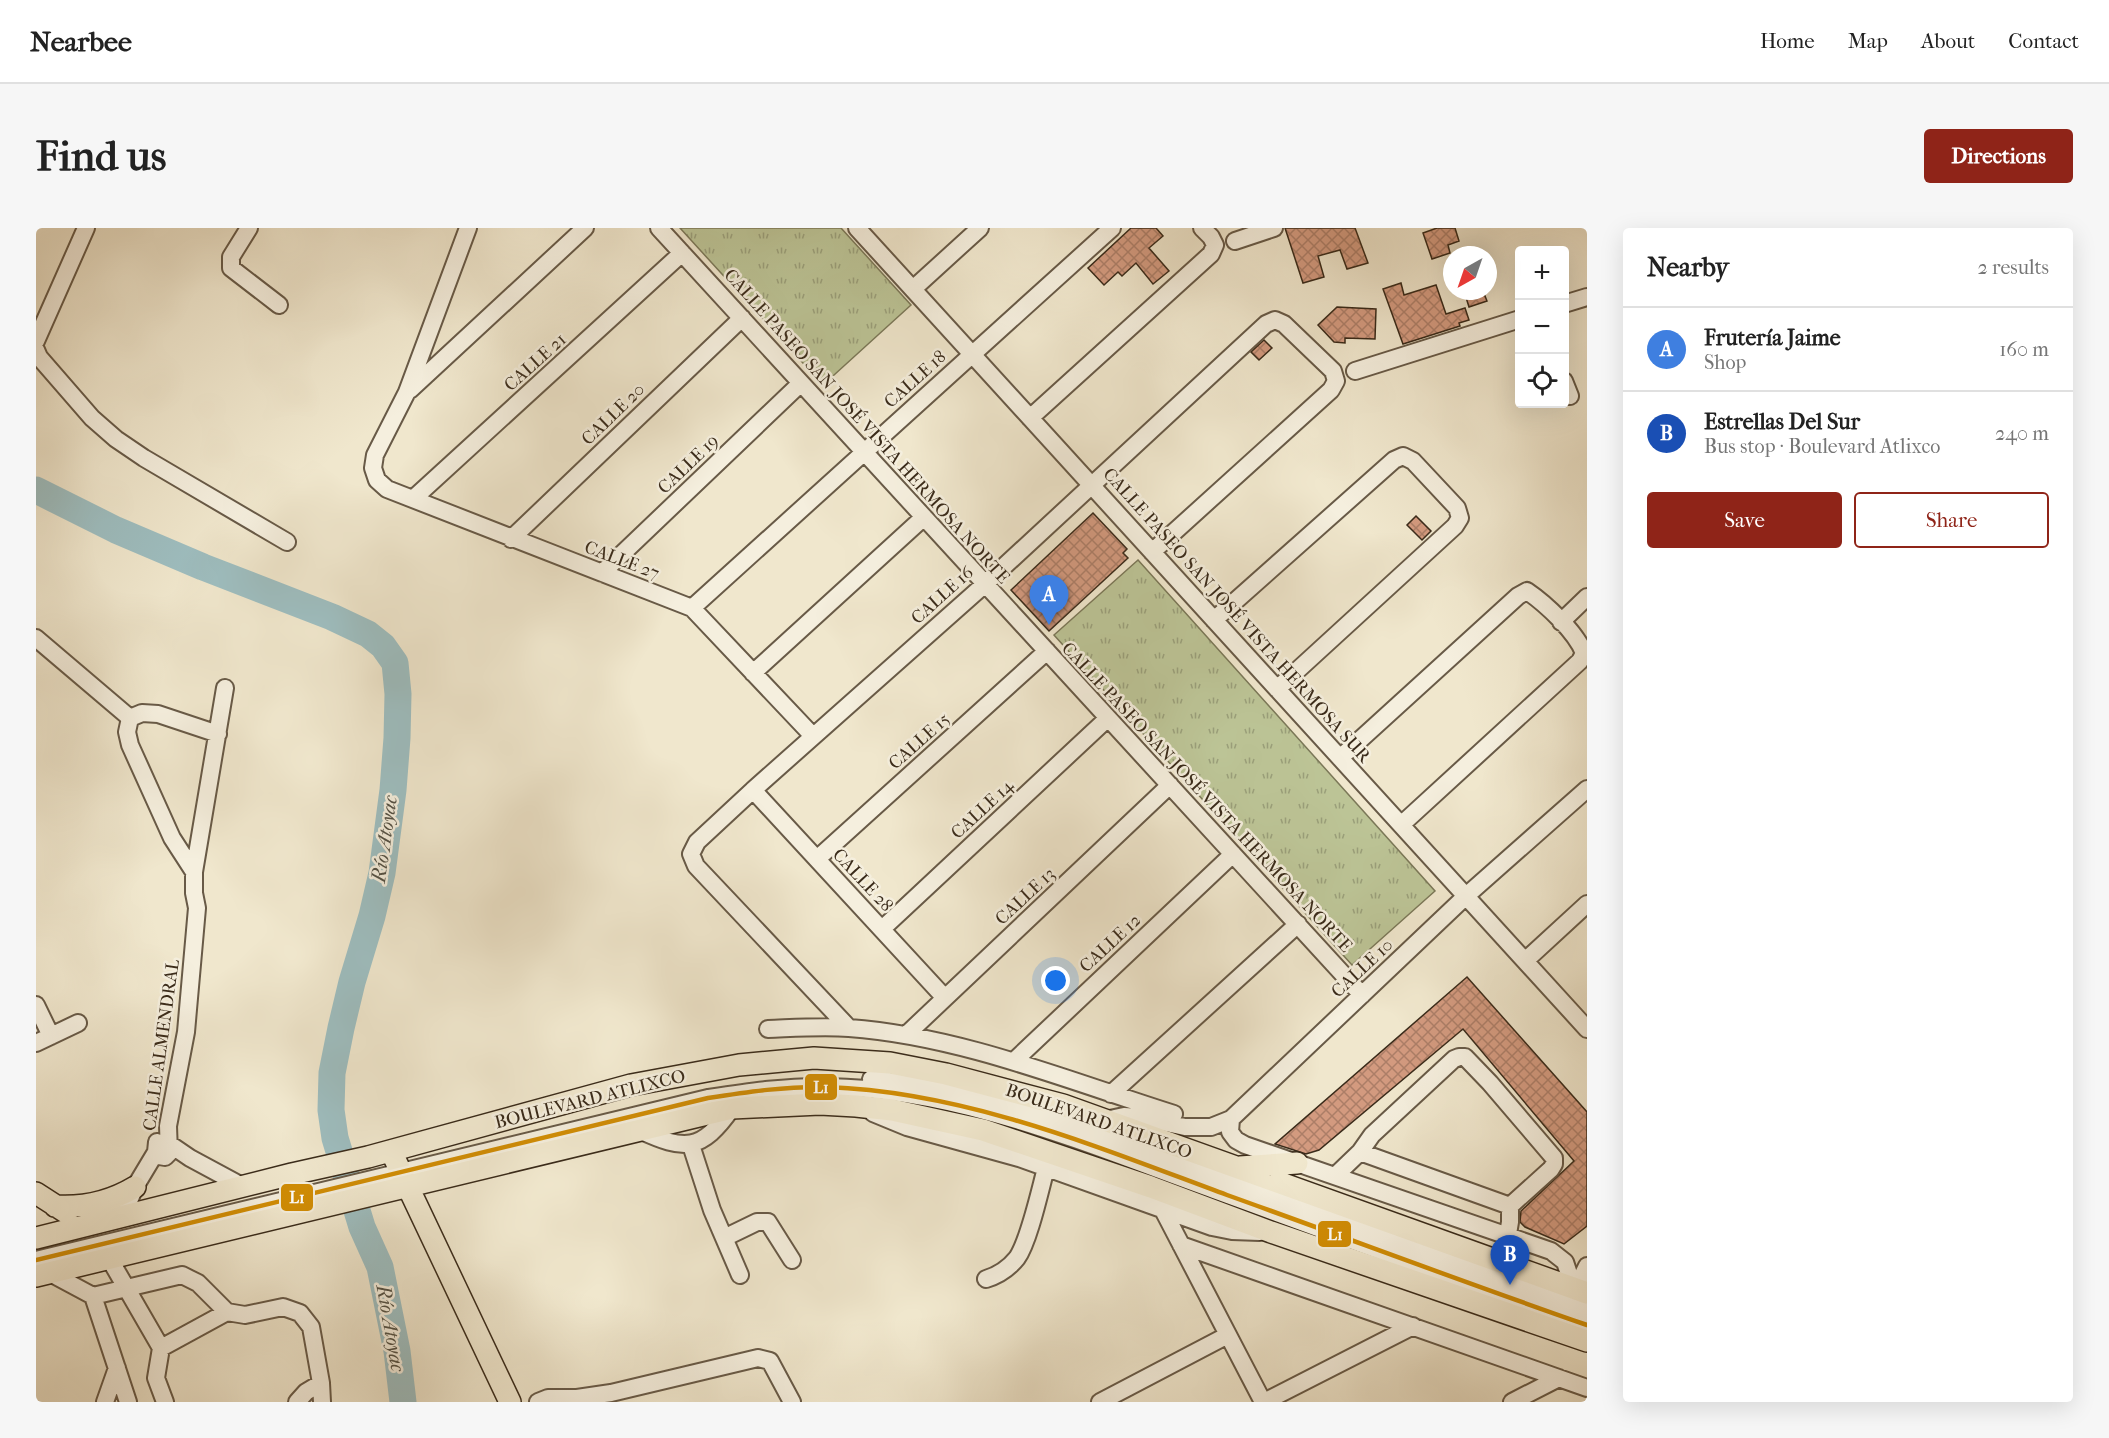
<!DOCTYPE html>
<html lang="en">
<head>
<meta charset="utf-8">
<style>
	body { margin:0; font-family:"IM FELL French Canon",serif; background:#f6f6f6; color:#222 }
	.controls { position:absolute; right:18px; top:18px; display:grid; overflow:hidden; border-radius:6px; box-shadow:0 6px 24px #0002 }
	.controls button { width:54px; height:54px; display:grid; place-items:center; padding:0; border:0; border-bottom:2px solid #e0e0e0; background:#fff; color:#222; font:30px sans-serif }
	.compass { position:absolute; left:1407px; top:18px; width:54px; height:54px; border-radius:50%; background:#fff; box-shadow:0 6px 24px #0002; rotate:220deg }
	.you { position:absolute; left:1020px; top:753px; width:21px; height:21px; margin:-15px; border:4px solid #fff; border-radius:50%; background:#1a73e8; box-shadow:0 0 0 9px #1a73e833 }
	.badge { display:grid; place-items:center; width:39px; height:39px; border-radius:50%; background:#8f2418; color:#fff; font-size:20px; font-weight:700 }
	.pin { position:absolute; translate:-50% -50px; filter:drop-shadow(0 2px 3px #0008) }
	.pin::after { content:''; position:absolute; top:32px; width:21px; height:18px; background:inherit; clip-path:polygon(0 0,100% 0,50% 100%) }
	.list { margin:0; padding:0; list-style:none }
	h2 { display:flex; justify-content:space-between; align-items:center; height:78px; margin:0; padding:0 24px; font-size:26px }
	h2 small { font-size:20px; font-weight:400; color:#767676 }
	.list li { display:grid; grid-template-columns:39px 1fr auto; gap:18px; align-items:center; box-sizing:border-box; height:84px; padding:0 24px; border-top:2px solid #e0e0e0 }
	.list b { display:block; font-size:22px; white-space:nowrap }
	.list p { margin:0; font-size:20px; white-space:nowrap; color:#767676 }
	.list em { font-size:20px; font-style:normal; color:#767676 }
	.actions { display:flex; gap:12px; padding:18px 24px }
	.actions a { flex:1; padding:14px 0; border:2px solid #8f2418; border-radius:6px; text-align:center; font-size:21px; color:#8f2418 }
	.actions .main { background:#8f2418; color:#fff }
	.icon { flex:none; width:33px; height:33px; fill:none; stroke:currentColor; stroke-width:2; stroke-linecap:round; stroke-linejoin:round }
	.map { position:relative; flex:none; width:1551px; height:1174px; overflow:hidden; border-radius:6px }
	header { display:flex; align-items:center; gap:36px; box-sizing:border-box; height:84px; padding:0 30px; background:#fff; border-bottom:2px solid #e0e0e0 }
	header strong { font-size:28px }
	nav { display:flex; gap:33px; margin-inline-start:auto; font-size:21px }
	.intro { display:flex; align-items:center; justify-content:space-between; box-sizing:border-box; height:144px; padding:0 36px }
	h1 { margin:0; font-size:42px }
	.button { padding:15px 27px; border-radius:6px; background:#8f2418; color:#fff; font-size:21px; font-weight:700 }
	main { display:flex; gap:36px; padding:0 36px }
	aside { flex:1; background:#fff; border-radius:6px; box-shadow:0 6px 24px #0002 }
	.map>svg:first-child { display:block }
	.park { fill:url(#park-tufts); stroke:#7b7858; stroke-width:1.5 }
	.lines { fill:none; stroke-linecap:round; stroke-linejoin:round }
	.river { stroke:#9ebec0; stroke-width:27 }
	.building { fill:url(#building-cross-hatch); stroke:#3a2b1a; stroke-width:1.5 }
	.minor-casing { stroke:#685a47; stroke-width:20 }
	.major-casing { stroke:#3a2b1a; stroke-width:24 }
	.minor { stroke:#f5efde; stroke-width:16 }
	.major { stroke:#f0e7cd; stroke-width:21 }
	.bus-1-casing { stroke:#f5efde; stroke-width:9 }
	.bus-1 { stroke:#d18d05; stroke-width:4.5 }
	.labels { text-anchor:middle; stroke-width:5; stroke-linejoin:round; paint-order:stroke }
	.street-label { font-size:18px; fill:#3a2b1a; stroke:#f5efde }
	.water-label { font-size:20px; font-style:italic; fill:#535044; stroke:#f5efde }
	.line-badge { stroke:#f5efde; stroke-width:2 }
	.badge-label { font-size:16px; text-anchor:middle; font-weight:bold; fill:#fff }
</style>
</head>
<body>
<header>
<strong>Nearbee</strong>
<nav><a>Home</a><a>Map</a><a>About</a><a>Contact</a></nav>
</header>
<div class="intro"><h1>Find us</h1><a class="button">Directions</a></div>
<main>
<div class="map">
<svg width="1551" height="1174" viewBox="0 0 1551 1174">
	<defs>
		<pattern id="park-tufts" width="24" height="20" patternUnits="userSpaceOnUse" patternTransform="scale(1.5)"><rect width="24" height="20" fill="#bcc496"/><path d="M3 7l-1-3M5 7V3M7 7l1-3M15 17l-1-3M17 17v-4M19 17l1-3" fill="none" stroke="#9a9f7a"/></pattern>
		<pattern id="building-cross-hatch" width="8" height="8" patternUnits="userSpaceOnUse" patternTransform="scale(1.5)"><rect width="8" height="8" fill="#d39a7f"/><path d="M0 0l8 8M0 8l8-8" fill="none" stroke="#ac7e67"/></pattern>
	</defs>
	<rect width="100%" height="100%" fill="#f0e7cd"/>
	<filter id="stains"><feTurbulence type="fractalNoise" baseFrequency=".00333" numOctaves="4"/><feColorMatrix values="0 0 0 0 .2 0 0 0 0 .09 0 0 0 0 .02 0 0 0 .5 -.17"/></filter>
	<radialGradient id="worn" r=".72"><stop offset=".6" stop-color="#630" stop-opacity="0"/><stop offset="1" stop-color="#630" stop-opacity=".3"/></radialGradient>
	<path class="park" d="M644 0H805L875 77 787 157Z
		M1102 332 1399 663 1316 737 1018 407Z"/>
	<g class="lines">
		<path class="river" d="M0 262 80 302 167 339 296 389 332 406 347 418 359 435 362 466 361 510 357 562 346 645 336 688 316 754 305 800 296 845 295 882 299 910 326 999 344 1039 361 1123 367 1174"/>
	</g>
	<path class="building" d="M1095 0H1120L1127 8 1113 20 1133 43 1117 56 1100 35 1086 48 1082 44 1068 57 1052 40Z
		M1249 0H1319L1332 35 1311 41 1304 22 1282 28 1288 49 1267 55Z
		M1401 0H1419L1423 13 1412 17 1414 25 1396 31 1387 5Z
		M1365 55 1368 67 1400 57 1410 86 1429 80 1433 92 1423 95 1424 98 1367 116 1347 61Z
		M1428 63H1447L1451 73 1433 79Z
		M1301 79 1340 81 1339 111 1309 110V115L1298 114 1282 97Z
		M1228 112 1236 120 1223 132 1215 124Z
		M1057 285 1091 321 1087 325 1092 330 1013 403 975 362Z
		M1380 288 1395 303 1386 312 1371 297Z
		M1431 749 1551 884V998L1528 1016 1489 999 1484 994 1485 983 1538 933 1427 801 1283 922 1270 926 1239 916Z"/>
	<g class="lines">
		<g class="minor-casing">
			<path id="minor" d="M213 0 195 29V40L243 77
				M432 0 371 164 339 227 337 240 341 252 351 261 656 380 777 508
				M623 0 1326 767
				M821 0 1551 801
				M1199 13 1238 0
				M877 61 944 0
				M1528 76 1551 69
				M0 113 50 0
				M0 122 3 129 56 190 80 211 108 230 251 314
				M1319 143 1484 91
				M1528 153 1534 168
				M374 162 549 0
				M994 190 1175 26 1179 17 1175 9 1166 0
				M377 271 646 25
				M475 311 706 90
				M566 345 765 155
				M656 380 1076 0
				M1178 392 1358 232 1367 228 1377 233 1421 280 1424 290 1419 298 1241 461
				M1525 394 1551 369
				M0 410 94 490
				M717 445 888 289
				M94 490 91 504 94 517 136 610 158 644
				M94 490 106 485 122 486 182 506
				M1304 530 1482 368 1491 363C1510 376 1540 404 1548 425L1544 433 1365 597
				M717 562 909 770
				M781 631 1011 423
				M846 701 1072 490
				M1489 733 1551 676
				M0 777 15 808
				M812 799 660 638 655 626 661 614 717 562 949 356 1230 96 1239 92 1248 96 1297 143 1300 153 1295 162 1116 324
				M732 801C759 800 787 798 813 800 924 808 1033 853 1138 886
				M870 807 1134 557
				M0 815 42 795
				M978 833 1197 626
				M835 851 898 858 946 868 1060 905 1551 1081
				M1075 866 1262 696
				M837 885 871 899 983 930 1176 999 1196 1003 1224 1004
				M1195 891 1194 904 1200 912 1209 917 1515 1023 1529 1034 1538 1061
				M1069 892 1088 888 1102 889 1149 899H1175L1195 891 1430 668 1551 561
				M603 902C649 923 665 924 696 880
				M132 915 154 930 206 958
				M655 917 676 982 704 1047
				M120 924 123 928 129 929 133 925 132 898 150 804 161 680 158 665V644L189 460
				M1324 924 1474 978
				M1299 948 1324 924 1336 907 1418 831 1423 829H1429L1454 855 1518 930V936L1515 941 1474 978V994L1467 1036
				M1127 982 1227 1174
				M86 989 99 959 120 924 121 914
				M688 1010 721 994H732L756 1032
				M1145 1017 1551 1160
				M73 1030 125 1120
				M0 1032 672 870C712 864 751 858 791 859 926 861 1053 917 1178 962 1302 1007 1426 1054 1551 1097
				M14 1045 57 1068 92 1174
				M950 1051C963 1047 973 1040 981 1030 993 1013 1004 962 1010 940
				M1537 1067 1551 1038
				M57 1068 146 1047 162 1055 191 1084 209 1087 247 1079 264 1085 275 1099 285 1155 286 1174
				M69 1174 81 1140
				M129 1174 120 1150 125 1120 191 1084
				M261 1174 270 1164 285 1155
				M502 1174 512 1170H541L575 1165 722 1130 734 1133 756 1174
				M1064 1174 1192 1107
				M1228 1174 1377 1098
				M1476 1174 1523 1150"/>
		</g>
		<g class="major-casing">
			<path id="major" d="M355 923 474 1174
				M1204 939 1261 935
				M0 965 31 985
				M19 978C49 980 74 974 99 959
				M0 1010 256 946 332 929 595 857 703 837 778 830 854 835 910 846 1027 877 1551 1065
				M0 1048 696 880 784 876 820 878 856 882 947 902 1115 959 1235 1004 1551 1113"/>
		</g>
		<use href="#minor" class="minor"/>
		<use href="#major" class="major"/>
		<g class="bus-1-casing">
			<path id="bus-1" d="M0 1032 672 870C711 864 751 858 791 859 931 864 1061 919 1191 967 1311 1010 1430 1055 1551 1097"/>
		</g>
		<use href="#bus-1" class="bus-1"/>
	</g>
	<g class="labels">
		<g class="street-label">
			<text transform="translate(499 134) rotate(-42)" y="6">CALLE 21</text>
			<text transform="translate(879 151) rotate(-42)" y="6">CALLE 18</text>
			<text transform="translate(577 186) rotate(-44)" y="6">CALLE 20</text>
			<text transform="translate(831 198) rotate(48)" y="6">CALLE PASEO SAN JOSÉ VISTA HERMOSA NORTE</text>
			<text transform="translate(652 236) rotate(-44)" y="6">CALLE 19</text>
			<text transform="translate(586 332) rotate(21)" y="6">CALLE 27</text>
			<text transform="translate(906 367) rotate(-42)" y="6">CALLE 16</text>
			<text transform="translate(1201 387) rotate(48)" y="6">CALLE PASEO SAN JOSÉ VISTA HERMOSA SUR</text>
			<text transform="translate(883 513) rotate(-42)" y="6">CALLE 15</text>
			<text transform="translate(1171 569) rotate(47)" y="6">CALLE PASEO SAN JOSÉ VISTA HERMOSA NORTE</text>
			<text transform="translate(946 581) rotate(-43)" y="6">CALLE 14</text>
			<text transform="translate(827 652) rotate(47)" y="6">CALLE 28</text>
			<text transform="translate(989 668) rotate(-43)" y="6">CALLE 13</text>
			<text transform="translate(1074 715) rotate(-43)" y="6">CALLE 12</text>
			<text transform="translate(1326 740) rotate(-43)" y="6">CALLE 10</text>
			<text transform="translate(125 817) rotate(-82)" y="6">CALLE ALMENDRAL</text>
			<text transform="translate(554 871) rotate(-14)" y="6">BOULEVARD ATLIXCO</text>
			<text transform="translate(1063 893) rotate(19)" y="6">BOULEVARD ATLIXCO</text>
		</g>
		<g class="water-label">
			<text transform="translate(348 611) rotate(-82)" y="7">Río Atoyac</text>
			<text transform="translate(355 1100) rotate(80)" y="7">Río Atoyac</text>
		</g>
	</g>
	<g class="line-badge">
		<rect x="768" y="845" width="34" height="28" rx="6" fill="#d18d05"/>
		<rect x="244" y="955" width="34" height="29" rx="6" fill="#d18d05"/>
		<rect x="1281" y="992" width="35" height="28" rx="6" fill="#d18d05"/>
	</g>
	<g class="badge-label">
		<text x="785" y="865">L1</text>
		<text x="261" y="975">L1</text>
		<text x="1299" y="1012">L1</text>
	</g>
	<rect width="100%" height="100%" filter="url(#stains)"/>
	<rect width="100%" height="100%" fill="url(#worn)"/>
</svg>
<div class="controls">
<button>+</button>
<button>−</button>
<button><svg class="icon" aria-label="locate" viewBox="0 0 24 24"><circle cx="12" cy="12" r="6"/><path d="M12 2v4M12 18v4M2 12h4M18 12h4"/></svg></button>
</div>
<svg class="compass" viewBox="-18 -18 36 36"><path d="M0-13l5 13h-10z" fill="#e53935"/><path d="M0 13l5-13h-10z" fill="#767676"/></svg>
<div class="you"></div>
<div class="pin badge" style="left:1013px;top:397px;background:#3f7fe0">A</div>
<div class="pin badge" style="left:1474px;top:1057px;background:#1a4fb4">B</div>
</div>
<aside>
<h2>Nearby<small>2 results</small></h2>
<ul class="list">
<li><span class="badge" style="background:#3f7fe0">A</span><div><b>Frutería Jaime</b><p>Shop</p></div><em>160 m</em></li>
<li><span class="badge" style="background:#1a4fb4">B</span><div><b>Estrellas Del Sur</b><p>Bus stop · Boulevard Atlixco</p></div><em>240 m</em></li>
</ul>
<div class="actions"><a class="main">Save</a><a>Share</a></div>
</aside>
</main>
</body>
</html>
